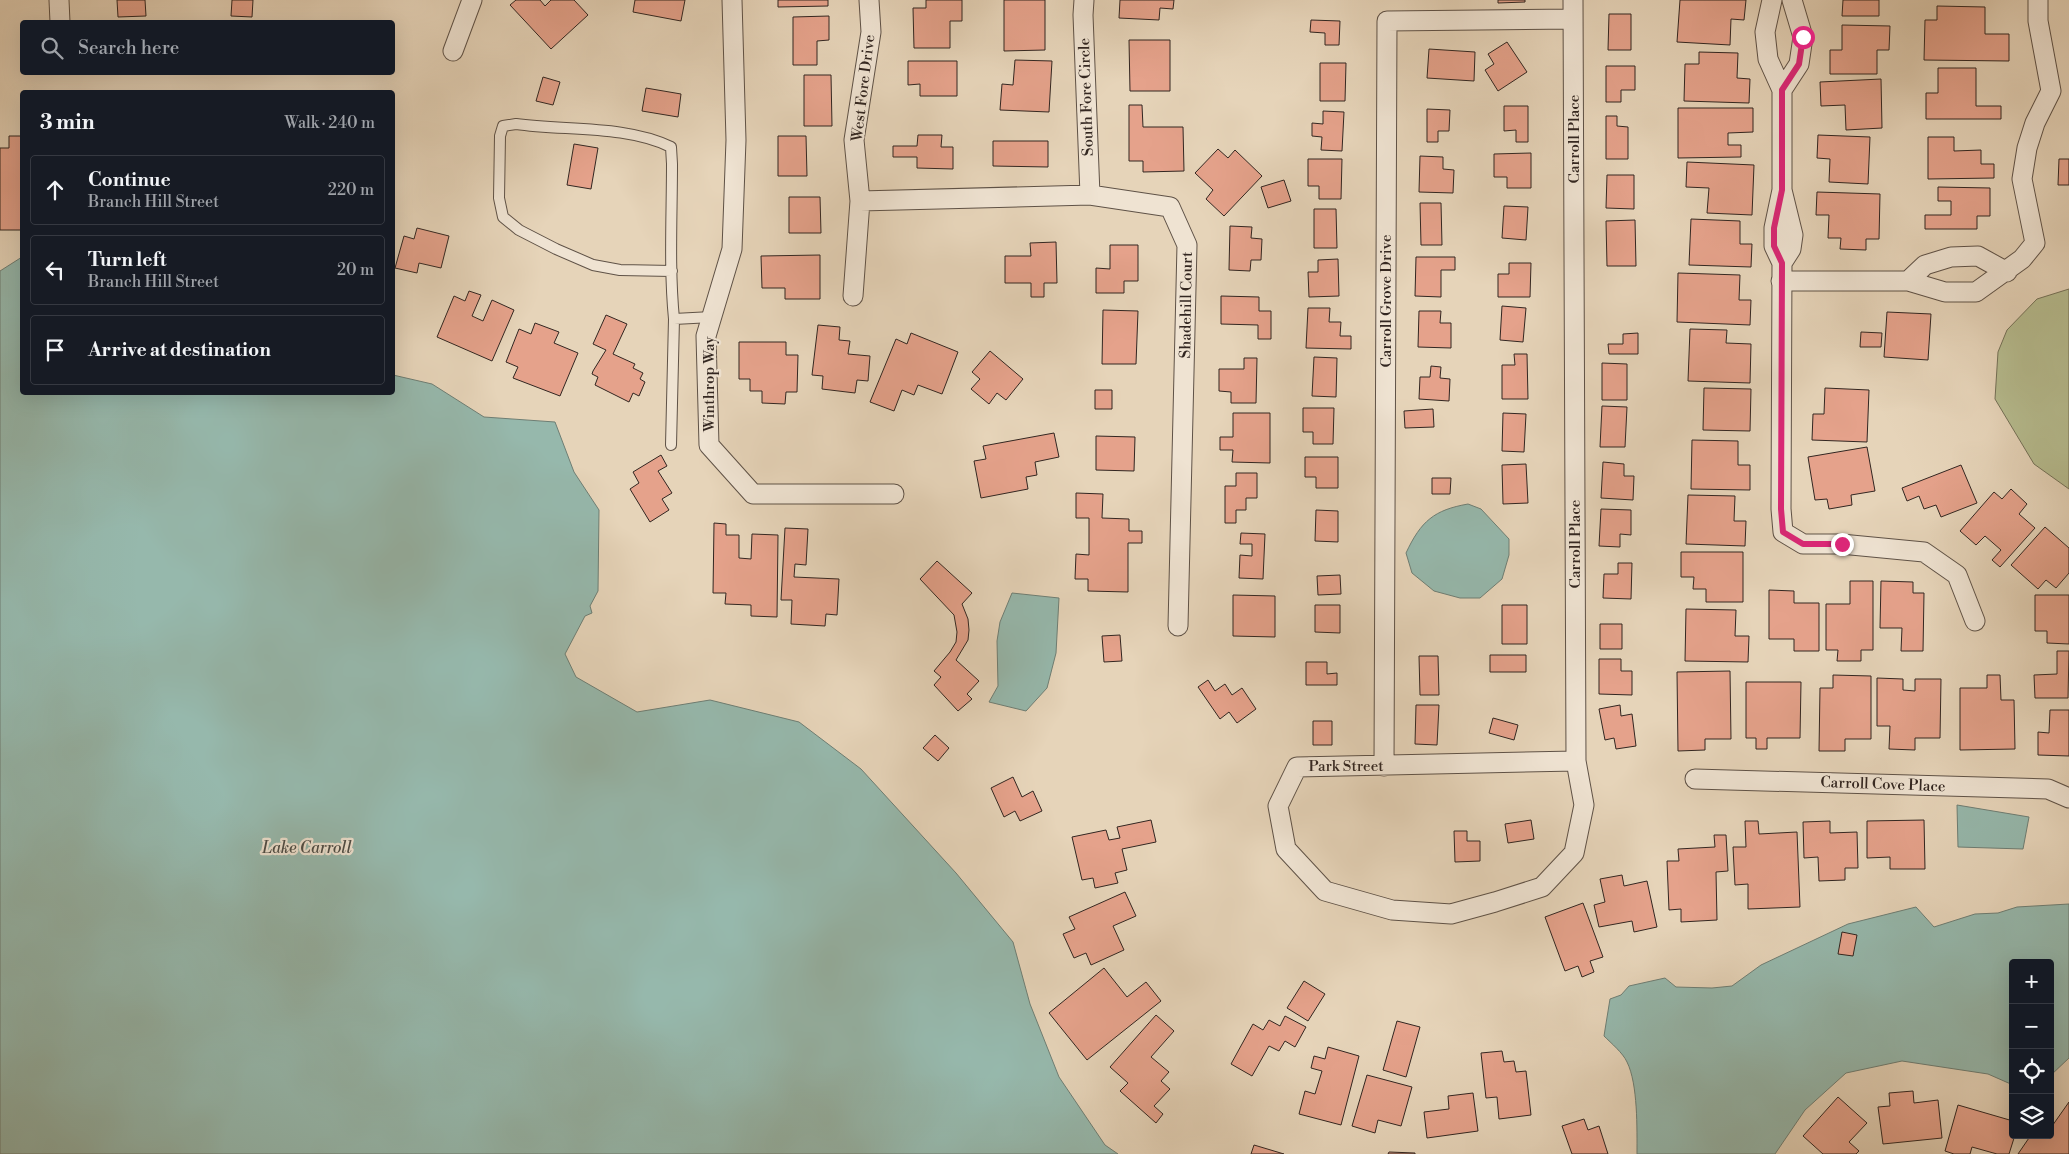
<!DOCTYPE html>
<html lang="en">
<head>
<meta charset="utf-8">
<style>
	body { margin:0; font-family:"Libre Bodoni",serif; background:#242831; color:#f1f3f6 }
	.controls { position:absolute; right:15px; bottom:15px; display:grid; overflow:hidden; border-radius:5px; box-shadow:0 5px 20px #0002 }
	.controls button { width:45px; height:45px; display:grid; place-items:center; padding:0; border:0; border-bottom:1px solid #363941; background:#171b24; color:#f1f3f6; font:25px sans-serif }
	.stop { position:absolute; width:15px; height:15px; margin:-11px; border:4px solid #db2777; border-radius:50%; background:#fff }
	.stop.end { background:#db2777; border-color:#fff; box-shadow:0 1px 5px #0008 }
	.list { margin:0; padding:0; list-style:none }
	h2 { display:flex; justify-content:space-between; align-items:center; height:65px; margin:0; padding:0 20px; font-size:21px }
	h2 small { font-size:16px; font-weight:400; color:#9ea1a6 }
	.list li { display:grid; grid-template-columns:32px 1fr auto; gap:15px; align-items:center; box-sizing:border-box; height:70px; margin:0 10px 10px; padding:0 10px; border:1px solid #363941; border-radius:5px }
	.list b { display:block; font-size:19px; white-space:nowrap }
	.list p { margin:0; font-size:16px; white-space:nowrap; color:#9ea1a6 }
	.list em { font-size:16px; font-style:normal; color:#9ea1a6 }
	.icon { flex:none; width:28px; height:28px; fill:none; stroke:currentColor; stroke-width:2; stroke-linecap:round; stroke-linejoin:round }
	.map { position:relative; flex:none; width:2069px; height:1154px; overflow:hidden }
	.search { position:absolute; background:#171b24; box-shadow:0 5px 20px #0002; left:20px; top:20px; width:375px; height:55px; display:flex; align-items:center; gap:12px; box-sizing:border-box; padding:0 18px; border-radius:5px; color:#9ea1a6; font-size:19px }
	.panel { position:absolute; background:#171b24; box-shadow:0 5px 20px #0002; left:20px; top:90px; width:375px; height:305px; border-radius:5px }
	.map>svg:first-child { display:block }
	.green { fill:#b6bc8f; stroke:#747158 }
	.water { fill:#96b8ac; stroke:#6e7e74 }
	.building { fill:#e5a28b; stroke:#322621 }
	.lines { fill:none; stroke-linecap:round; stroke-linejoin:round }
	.lane-casing { stroke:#5f5247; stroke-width:12 }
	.street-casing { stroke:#5f5247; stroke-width:21 }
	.lane { stroke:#efe3d2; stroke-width:10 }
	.street { stroke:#efe3d2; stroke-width:19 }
	.route { stroke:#db2777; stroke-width:6 }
	.labels { text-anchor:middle; stroke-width:4.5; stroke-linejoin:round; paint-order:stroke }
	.street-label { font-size:15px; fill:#322621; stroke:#efe3d2 }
	.water-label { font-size:16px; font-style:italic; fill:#4b4a44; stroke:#efe3d2 }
</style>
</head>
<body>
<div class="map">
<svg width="2069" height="1154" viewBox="0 0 2069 1154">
	<rect width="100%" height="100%" fill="#e6d4b9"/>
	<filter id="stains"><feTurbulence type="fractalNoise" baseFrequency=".004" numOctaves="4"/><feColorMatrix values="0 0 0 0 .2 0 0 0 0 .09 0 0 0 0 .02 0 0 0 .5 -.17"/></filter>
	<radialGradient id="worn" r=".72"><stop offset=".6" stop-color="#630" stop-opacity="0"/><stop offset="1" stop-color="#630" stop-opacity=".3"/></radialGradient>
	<path class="green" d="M2069 289V489L2034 464 1995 399 1998 352 2007 330 2037 299Z"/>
	<path class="water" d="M22 257V392H392L393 375 432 384 484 417 555 422 574 472 599 510 598 591 590 606 592 613 585 616 565 654 576 677 637 712 710 700 799 722 861 769 956 873 1013 942 1030 1004 1059 1077 1105 1145 1118 1154H0V271Z
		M1468 504 1481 509 1509 539V555L1502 579 1480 598H1460L1434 591 1412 573 1406 553C1421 521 1434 510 1468 504Z
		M1012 593 1059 598 1056 653 1047 688 1026 711 989 702 998 686 997 641 1000 622Z
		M1957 805 2029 817 2023 849 1958 847Z
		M2069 904V1058L2050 1076V963H2013V1085L1988 1074 1902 1061 1846 1073 1805 1110 1775 1154H1637C1637 1129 1638 1084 1627 1062 1623 1053 1611 1043 1604 1036L1610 999 1621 995 1629 986 1665 978 1676 987 1712 988 1732 986 1761 965 1848 924 1916 907 1934 927 1975 914 1998 913 2017 907Z"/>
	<path class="building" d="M117 0H145L146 16 118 17Z
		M232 0H253L252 17 231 16Z
		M516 0H540L545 6 551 0H574L588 15 551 49 510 5Z
		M635 0H685L681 21 633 12Z
		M778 0H828V6L778 7Z
		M926 0H962V21H950V48H914L913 8H926Z
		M1004 0H1045V50L1004 51Z
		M1120 0H1174L1173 9 1160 8 1159 20 1119 18Z
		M1498 0H1525V2L1498 3Z
		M1680 0H1746L1744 20 1731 19 1730 45 1677 42Z
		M1843 0H1879V16H1842Z
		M1937 6 1985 7V34H2009V61L1924 60 1925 20H1937Z
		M1609 14H1631V50H1608Z
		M829 16V40L817 41V65H793V17Z
		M1311 20 1340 21 1339 45H1325V33L1310 32Z
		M1842 25 1890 26 1889 50H1877V74H1830V50H1842Z
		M1129 40H1170V91H1130Z
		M1507 42 1527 72 1498 91 1485 70 1494 64 1488 54Z
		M1429 49 1475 52 1474 81 1427 78Z
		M1699 52 1738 53 1737 78 1750 79 1749 103 1684 101 1685 64H1699Z
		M1015 60 1052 61 1049 112 1000 110 1002 84 1013 85Z
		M908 61H957V96H920V84L908 85Z
		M1320 63H1346L1345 101H1320Z
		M1606 66H1635V90H1621V102H1606Z
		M1938 68H1976V106H2001V119H1926V93H1938Z
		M804 75H831L832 126H804Z
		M543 77 560 82 553 105 536 101Z
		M1881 79 1882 128 1846 130 1845 105 1821 106 1820 82Z
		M646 88 681 94 678 117 642 111Z
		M1129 105H1142L1143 127H1183L1184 171 1143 172V161H1129Z
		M1504 106H1528V142H1516V130L1504 131Z
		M1678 108H1753V132L1728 133V145H1741V157L1678 158Z
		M1427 109 1450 110 1449 131H1438V142H1427Z
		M1323 111 1344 112 1342 151 1321 150 1322 137 1312 136V123L1323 124Z
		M1606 116H1617V126L1628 127V159H1606Z
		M918 135H942L941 147H953V169L917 168V157H893V146H917Z
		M1818 135 1870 137 1868 184 1829 182 1830 159 1817 158Z
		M9 136H22V230H0V148H9Z
		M778 136H806L807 176H778Z
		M1928 137H1954V151L1981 150V164H1994V178L1928 179Z
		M993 141H1048V167L993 166Z
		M574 144 598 148 591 189 567 185Z
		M1218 149 1228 158 1235 150 1262 176 1224 216 1206 199 1213 190 1195 173Z
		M1531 153V188H1507V177H1494V154Z
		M1420 156 1443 157V169L1454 170 1453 193 1419 192Z
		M1308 159H1342L1341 199H1319V186H1308Z
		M2059 159H2069V185H2058Z
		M1687 162 1754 165 1752 215 1707 213 1709 188 1686 187Z
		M1607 175H1634V209L1606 208Z
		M1284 180 1291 201 1268 208 1261 187Z
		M1938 187 1990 188V216H1977V229H1925V215H1951V201H1938Z
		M1817 192 1880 194 1879 239H1866V250L1840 249 1841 238H1828L1829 215H1816Z
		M789 197H820L821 233H789Z
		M1420 203H1441L1442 245H1421Z
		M1504 206 1528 207 1526 240 1502 238Z
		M1314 209H1336L1337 248H1314Z
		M1691 219 1740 221V244H1752L1751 267 1689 265Z
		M1635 220 1636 266H1607L1606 221Z
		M1230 226 1252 227 1251 238 1262 239 1261 260H1251L1250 271 1229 270Z
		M417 228 449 236 441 268 419 263 417 273 395 268 404 236 414 239Z
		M1056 242 1057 283H1044V297H1031V283H1005V256H1031L1030 243Z
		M1110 245H1138V281H1124V293H1096V268L1110 269Z
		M820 255V299H785V288H762L761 256Z
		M1416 257H1455V270H1441V297L1415 296Z
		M1338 259 1339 296 1309 297 1308 272H1318V260Z
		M1509 263H1531L1530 297H1498V274H1509Z
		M1678 273 1740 275 1739 300H1751L1750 325 1677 322Z
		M469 291 481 295 472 316 483 321 492 300 514 310 492 361 437 337 454 296 465 301Z
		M1221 296 1259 297V311H1271V339H1258V325L1221 324Z
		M1502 306 1526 308 1523 342 1500 340Z
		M1308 308H1330L1329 322H1341L1340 336H1351V349L1306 348Z
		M1103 310 1138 311 1136 364H1102Z
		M1419 311H1441L1440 323H1451V348L1418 347Z
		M1887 312 1931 314 1928 360 1884 357Z
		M606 315 627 324 613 354 635 364 633 368 643 373 640 379 645 382 639 396 633 393 629 402 595 385 598 377 592 374 593 371 606 350 593 344Z
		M535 323 559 332 554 343 578 353 560 396 513 378 518 367 506 362 519 329 531 334Z
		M818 325 840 327 839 340 850 341 848 354 870 356 868 381 857 380 855 393 822 389 823 376 812 375Z
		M1690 329 1727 330 1726 343 1751 344 1750 383 1688 381Z
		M1861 332 1882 333 1881 347H1860Z
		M911 333 958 352 942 394 918 385 914 395 902 390 894 411 870 402 896 339 907 344Z
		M1638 333V354H1609L1608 344H1623V334Z
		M739 342H786V355H798L797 392H786L785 404 762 403V391H750V379H739Z
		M990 351 1023 379 1006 400 997 393 989 404 971 389 980 379 972 372Z
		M1514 354H1527L1528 399H1502V365H1515Z
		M1314 357 1337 358 1336 397 1312 396Z
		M1244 358H1257L1256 403H1231V392L1219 391V369H1244Z
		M1602 363 1627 364V400H1602Z
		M1431 366 1441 367 1440 378 1450 379 1449 401 1419 399 1420 377H1430Z
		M1704 388 1751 389 1750 431 1703 430Z
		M1825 388 1869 390 1867 442 1812 440 1813 414H1824Z
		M1095 390H1112V409H1095Z
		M1602 406 1627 407 1625 447H1600Z
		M1303 408H1334L1333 444H1313V432H1303Z
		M1433 409 1434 427 1405 428 1404 411Z
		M1233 413H1270V463L1232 462 1233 450H1220V437H1233Z
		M1503 413 1526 414 1524 452 1502 451Z
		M1054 433 1059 457 1035 462 1037 475 1026 477 1028 489 981 498 974 461 986 459 983 446Z
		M1096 436 1135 437 1134 471 1096 470Z
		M1692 440 1738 441V465H1750V490L1691 489Z
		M1867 447 1875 491 1851 495 1852 505 1829 509 1827 499 1815 500 1808 457Z
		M661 455 667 466 658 471 672 493 662 499 669 510 650 522 630 489 639 483 633 472Z
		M1305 457H1338V488H1316V477H1305Z
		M1603 462 1624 464V476H1634L1633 500 1601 498Z
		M1526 464 1528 503 1503 504 1502 465Z
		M1961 465 1977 503 1941 517 1936 505 1924 509 1919 496 1907 501 1902 488Z
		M1236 473H1257V498H1246V510H1236V523H1225V486H1236Z
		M1432 478H1451L1450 494H1432Z
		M2011 489 2027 504 2019 514 2035 528 2000 567 1992 560 2001 550 1985 536 1976 545 1960 531 1994 492 2002 499Z
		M1076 493 1103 494 1102 518 1129 519V531H1142V543H1128V592L1088 591V579H1075L1076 554 1089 555V518H1076Z
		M1688 495 1735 496 1734 521H1746L1745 546 1686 544Z
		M1601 509 1631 510V535L1620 534V547L1599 546Z
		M1316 510 1338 511V542L1315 541Z
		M714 523 726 524V535H739V558L751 559 752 534 778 535 777 617 751 616V605L725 604 726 593H713Z
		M2045 527 2069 548V573L2056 588 2046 580 2038 589 2011 565Z
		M785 528 808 529 806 565 795 564 794 577 839 579 837 615 826 614 825 626 791 624 792 600H781Z
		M1241 533 1265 534 1263 579 1239 578 1240 555 1252 556V544H1240Z
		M1681 552H1743V602H1706V589H1693L1694 577H1681Z
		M937 561 972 593 962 604 968 619 969 630 968 640 956 660 979 681 967 694 972 699 958 711 934 685 941 677 934 671 950 652 956 642 957 632 954 615 920 579Z
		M1618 563H1632L1631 599 1603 598 1604 574H1618Z
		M1340 575 1341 594 1318 595 1317 576Z
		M1850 581H1873V650H1861V661H1837L1838 650H1826V604H1850Z
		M1881 581 1913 582V593H1924L1923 651H1901L1902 628H1880Z
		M1769 590 1794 591V603H1819V651H1794V639H1769Z
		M1233 595 1275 596V637L1233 636Z
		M2035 595H2069V644L2047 643V631H2035Z
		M1315 605H1340V633L1315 632Z
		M1502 605H1527V644H1502Z
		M1686 609 1736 610 1735 636H1749L1748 662 1685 661Z
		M1600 624H1622V649H1600Z
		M1120 635 1122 661 1104 662 1102 636Z
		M2057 651H2069L2068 698H2035L2034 675 2057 674Z
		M1490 655H1526V672H1490Z
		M1419 656H1438L1439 695H1420Z
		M1599 659H1621V671H1632V695L1599 694Z
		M1306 662H1327V674L1337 673V685H1306Z
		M1730 671 1731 739H1705V750L1678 751 1677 672Z
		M1833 675 1871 676V739H1845V751H1819L1820 688H1833Z
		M1987 675H2000L2001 700H2014L2015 749 1960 750V688H1987Z
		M1877 678 1903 679V690L1915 691V679H1941L1940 738H1915V750L1889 749 1890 726H1877Z
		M1208 680 1215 691 1225 684 1232 695 1242 688 1256 709 1237 723 1229 712 1220 719 1198 687Z
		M1746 682H1801L1800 738H1767V749H1756V738H1746Z
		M1416 705H1439L1437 745 1415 744Z
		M1620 705 1621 716 1632 714 1636 746 1616 749 1614 738 1605 740 1599 709Z
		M2050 710H2069V756L2038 755V732L2049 733Z
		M1493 718 1518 725 1514 740 1489 733Z
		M1313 721H1332V745H1313Z
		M935 735 949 748 938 761 923 748Z
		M1013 777 1022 797 1033 791 1042 811 1020 821 1015 811 1004 817 991 788Z
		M1151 820 1156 842 1122 849 1127 870 1115 873 1118 883 1095 888 1093 878 1082 880 1072 837 1106 830 1109 840 1120 838 1117 827Z
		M1531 820 1534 839 1508 843 1505 824Z
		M1924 820 1925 869H1890V857L1867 858V821Z
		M1745 821H1758L1759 834 1797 832 1800 907 1748 909V884L1735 885 1733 847H1746Z
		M1830 821V833L1857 832 1858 868H1845V880L1819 881 1818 857 1804 858 1803 822Z
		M1454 831H1467V841H1480V861L1455 862Z
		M1714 835H1726L1728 871 1716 872 1717 920 1681 922V909L1669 910 1667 861H1679L1678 849 1715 847Z
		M1622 875 1624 886 1647 881 1657 927 1634 932 1632 921 1599 927 1594 905 1605 902 1600 879Z
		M1125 892 1136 916 1113 926 1124 950 1091 965 1086 953 1074 958 1063 934 1075 929 1069 917Z
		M1583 903 1603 957 1590 961 1594 972 1582 977 1578 966 1565 971 1545 917Z
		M1842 932 1857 935 1853 956 1838 954Z
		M1104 968 1127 997 1146 982 1161 1001 1087 1060 1049 1013Z
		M1304 981 1325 994 1308 1021 1287 1008Z
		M1156 1015 1174 1031 1151 1057 1169 1072 1161 1081 1170 1089 1154 1106 1163 1114 1156 1123 1120 1091 1128 1083 1110 1067Z
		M1285 1016 1306 1027 1295 1047 1285 1041 1279 1051 1269 1046 1252 1076 1231 1064 1253 1024 1263 1030 1269 1020 1280 1026Z
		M1397 1021 1420 1027 1406 1077 1383 1070Z
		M1328 1047 1359 1056 1341 1125 1299 1114 1305 1091 1315 1094 1322 1071 1311 1068 1314 1056 1325 1059Z
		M1502 1051 1504 1062 1514 1061 1516 1072 1526 1071 1531 1115 1499 1119 1497 1097 1486 1098 1481 1053Z
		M1367 1075 1412 1087 1401 1126 1378 1120 1375 1133 1352 1126Z
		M1913 1091 1914 1103 1938 1100 1942 1138 1883 1144 1878 1107 1890 1106 1889 1093Z
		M1473 1093 1478 1131 1427 1138 1424 1112 1449 1109 1448 1096Z
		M1838 1097 1867 1123 1849 1142 1859 1151 1856 1154H1823L1803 1136Z
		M2069 1102V1154H2018L2031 1135H2050V1129Z
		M1958 1105 2013 1121V1135H2015L2009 1154H1997L1972 1147 1970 1154H1954L1945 1151Z
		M1584 1119 1588 1130 1599 1126 1608 1154H1572L1562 1126Z
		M1254 1145 1284 1154H1251Z
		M1389 1152 1415 1153V1154H1388Z"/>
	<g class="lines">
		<g class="lane-casing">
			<path id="lane" d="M672 271 620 270 593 265 556 249 519 230 503 217 499 198 500 136 503 126 516 124C565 131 626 125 671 147L672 164C672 215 669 268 674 319L712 317
				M671 445 674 319"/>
		</g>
		<g class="street-casing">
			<path id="street" d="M59 0 60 22
				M732 0 736 140 732 249 706 336 709 445 753 494H894
				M1084 0 1083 15 1090 195
				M1573 0 1576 761 1584 805 1574 853 1542 887 1495 902 1451 914 1392 910 1325 891 1286 849 1278 806 1297 767 1576 761
				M1772 0 1765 32 1768 59 1782 90V190
				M453 51 472 0
				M1782 90 1799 64 1803 37 1792 0
				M860 201 1090 195 1170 207 1187 245 1178 626
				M1782 263 1791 249 1793 235 1782 190 1774 228V246L1782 263 1781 509 1783 532 1803 544H1841L1924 552 1957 575 1975 621
				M1781 281H1908L1945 292H1976L2022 259 2035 243 2022 179 2027 148 2035 123 2051 91 2038 21V0
				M1908 281 1925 265 1951 257 1978 256 2007 272
				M853 296 860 201 854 140 871 32 869 0
				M1384 766 1387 21 1573 19
				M1695 779 2048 789 2069 798"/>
		</g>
		<use href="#lane" class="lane"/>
		<use href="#street" class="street"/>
	</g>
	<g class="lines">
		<path class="route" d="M1803 37 1799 64 1782 90V190L1774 228V246L1782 263 1781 509 1783 532 1803 544H1842"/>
	</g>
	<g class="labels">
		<g class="street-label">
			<text transform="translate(863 88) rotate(-83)" y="5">West Fore Drive</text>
			<text transform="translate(1086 97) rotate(-92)" y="5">South Fore Circle</text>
			<text transform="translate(1574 139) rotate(-90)" y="5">Carroll Place</text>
			<text transform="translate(1386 301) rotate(-90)" y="5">Carroll Grove Drive</text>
			<text transform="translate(1186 305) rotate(-89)" y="5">Shadehill Court</text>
			<text transform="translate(709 384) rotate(-90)" y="5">Winthrop Way</text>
			<text transform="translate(1575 544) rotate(-90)" y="5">Carroll Place</text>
			<text x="1346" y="771">Park Street</text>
			<text transform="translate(1883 784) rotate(2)" y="5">Carroll Cove Place</text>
		</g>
		<g class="water-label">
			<text x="307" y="853">Lake Carroll</text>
		</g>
	</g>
	<rect width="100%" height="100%" filter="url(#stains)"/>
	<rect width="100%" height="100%" fill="url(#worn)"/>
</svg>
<div class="controls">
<button>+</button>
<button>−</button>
<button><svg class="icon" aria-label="locate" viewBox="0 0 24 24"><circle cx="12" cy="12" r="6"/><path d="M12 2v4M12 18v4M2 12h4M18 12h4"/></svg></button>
<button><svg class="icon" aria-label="layers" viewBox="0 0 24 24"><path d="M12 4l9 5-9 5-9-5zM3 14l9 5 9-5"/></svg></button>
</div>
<div class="stop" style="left:1803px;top:37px"></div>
<div class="stop end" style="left:1842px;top:544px"></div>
<div class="search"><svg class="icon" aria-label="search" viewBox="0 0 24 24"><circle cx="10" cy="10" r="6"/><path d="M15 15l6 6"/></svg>Search here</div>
<section class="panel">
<h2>3 min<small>Walk · 240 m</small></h2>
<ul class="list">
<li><svg class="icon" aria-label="ahead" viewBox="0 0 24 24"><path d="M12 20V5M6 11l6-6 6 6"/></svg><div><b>Continue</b><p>Branch Hill Street</p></div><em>220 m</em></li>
<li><svg class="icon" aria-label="left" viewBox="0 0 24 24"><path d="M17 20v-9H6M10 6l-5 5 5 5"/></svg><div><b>Turn left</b><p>Branch Hill Street</p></div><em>20 m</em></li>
<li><svg class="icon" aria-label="arrive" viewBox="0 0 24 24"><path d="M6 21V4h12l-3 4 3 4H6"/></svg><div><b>Arrive at destination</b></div></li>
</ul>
</section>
</div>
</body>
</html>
